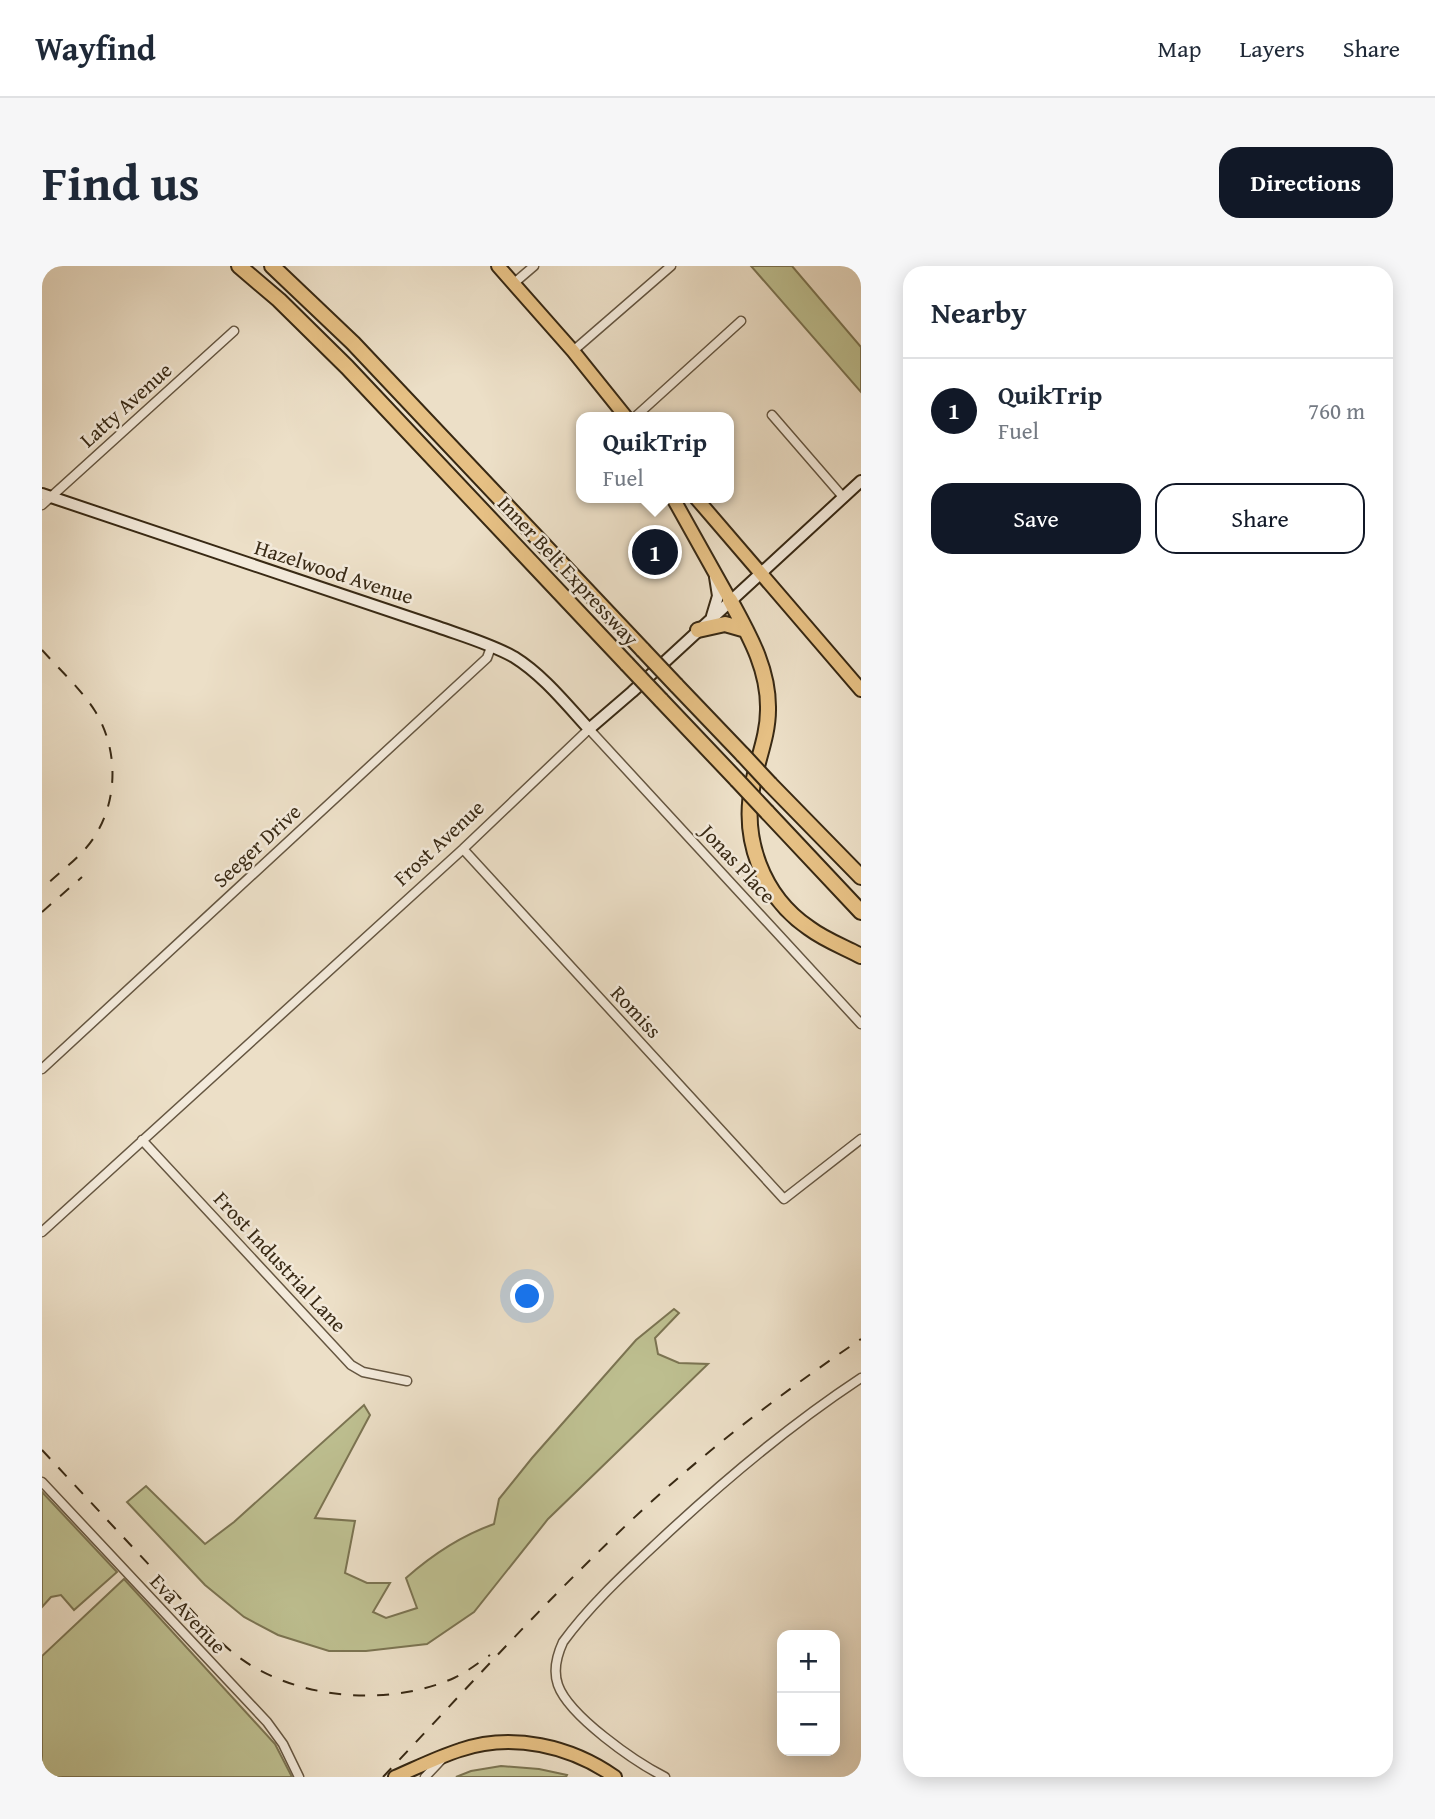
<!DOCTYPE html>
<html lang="en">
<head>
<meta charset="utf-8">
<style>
	body { margin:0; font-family:"Gentium Book Plus",serif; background:#f6f6f7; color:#1f2937 }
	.controls { position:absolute; right:21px; bottom:21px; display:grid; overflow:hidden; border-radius:14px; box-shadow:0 4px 18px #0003 }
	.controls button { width:63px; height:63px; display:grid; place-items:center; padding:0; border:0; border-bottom:2px solid #e0e1e3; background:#fff; color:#1f2937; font:35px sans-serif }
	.you { position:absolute; left:486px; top:1031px; width:24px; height:24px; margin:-18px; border:5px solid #fff; border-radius:50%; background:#1a73e8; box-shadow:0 0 0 10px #1a73e833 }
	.badge { display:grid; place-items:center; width:46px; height:46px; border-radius:50%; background:#111827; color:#fff; font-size:23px; font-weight:700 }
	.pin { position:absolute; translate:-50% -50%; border:4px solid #fff; box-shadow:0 2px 7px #0006 }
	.popup { position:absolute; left:534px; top:146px; width:158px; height:91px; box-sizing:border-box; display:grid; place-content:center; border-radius:14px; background:#fff; filter:drop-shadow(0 2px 5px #0005); font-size:23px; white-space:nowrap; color:#747a83 }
	.popup b { font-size:26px; color:#1f2937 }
	.popup::after { content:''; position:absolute; left:50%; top:100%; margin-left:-14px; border:14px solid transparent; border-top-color:#fff }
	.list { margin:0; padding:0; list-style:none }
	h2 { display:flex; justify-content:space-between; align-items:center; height:91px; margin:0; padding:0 28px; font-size:30px }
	h2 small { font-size:23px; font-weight:400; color:#747a83 }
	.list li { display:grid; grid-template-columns:46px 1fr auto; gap:21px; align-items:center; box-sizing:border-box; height:105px; padding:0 28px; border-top:2px solid #e0e1e3 }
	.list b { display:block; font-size:26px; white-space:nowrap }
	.list p { margin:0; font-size:23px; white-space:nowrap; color:#747a83 }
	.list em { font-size:23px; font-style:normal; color:#747a83 }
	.actions { display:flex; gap:14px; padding:21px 28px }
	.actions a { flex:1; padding:16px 0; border:2px solid #111827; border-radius:21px; text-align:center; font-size:24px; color:#111827 }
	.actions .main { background:#111827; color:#fff }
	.map { position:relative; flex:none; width:819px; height:1511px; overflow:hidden; border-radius:21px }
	header { display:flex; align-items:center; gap:42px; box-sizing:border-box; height:98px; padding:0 35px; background:#fff; border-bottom:2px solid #e0e1e3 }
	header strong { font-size:33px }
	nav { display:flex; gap:38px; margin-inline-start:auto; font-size:24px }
	.intro { display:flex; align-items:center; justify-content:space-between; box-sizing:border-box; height:168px; padding:0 42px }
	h1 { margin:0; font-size:49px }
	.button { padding:18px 32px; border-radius:21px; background:#111827; color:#fff; font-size:24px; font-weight:700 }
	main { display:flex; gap:42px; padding:0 42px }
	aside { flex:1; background:#fff; border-radius:21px; box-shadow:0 4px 18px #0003 }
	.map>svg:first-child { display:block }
	.green { fill:#bec091; stroke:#7b7452; stroke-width:2 }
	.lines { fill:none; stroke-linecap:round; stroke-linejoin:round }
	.street-casing { stroke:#655641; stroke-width:11 }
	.secondary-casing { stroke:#382914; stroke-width:14 }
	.primary-casing { stroke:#382914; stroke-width:16 }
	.highway-casing { stroke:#382914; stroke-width:18 }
	.street { stroke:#f3eadb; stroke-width:8 }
	.secondary { stroke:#f3eadb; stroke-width:10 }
	.primary { stroke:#e6c084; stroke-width:12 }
	.highway { stroke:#e6c084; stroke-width:14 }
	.rail { stroke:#382914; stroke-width:2; stroke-dasharray:12 12; stroke-linecap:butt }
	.highway-bridge-casing { stroke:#382914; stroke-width:18; stroke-linecap:butt }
	.highway-bridge { stroke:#e6c084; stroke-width:14 }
	.labels { text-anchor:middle; stroke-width:5; stroke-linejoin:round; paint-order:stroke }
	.street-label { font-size:21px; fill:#382914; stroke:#f3eadb }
</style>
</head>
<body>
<header>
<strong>Wayfind</strong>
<nav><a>Map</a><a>Layers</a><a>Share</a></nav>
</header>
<div class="intro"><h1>Find us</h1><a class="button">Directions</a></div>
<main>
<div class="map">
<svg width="819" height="1511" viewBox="0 0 819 1511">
	<rect width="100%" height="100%" fill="#ecdfc7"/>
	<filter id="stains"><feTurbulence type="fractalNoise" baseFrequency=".00286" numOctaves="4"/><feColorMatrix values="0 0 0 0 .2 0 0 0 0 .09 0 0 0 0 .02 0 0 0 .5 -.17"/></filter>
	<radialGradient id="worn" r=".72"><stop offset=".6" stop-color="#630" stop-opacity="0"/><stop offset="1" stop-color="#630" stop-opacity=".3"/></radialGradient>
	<path class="green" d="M709 0H750L819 81V126Z
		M632 1043 637 1047 613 1072 616 1088 637 1097 666 1098 506 1253 432 1346 385 1378 324 1385H287L236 1369 202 1351 163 1319 85 1236 104 1220 163 1278 192 1256 322 1139 328 1149 273 1252 313 1255 303 1307 325 1317H348L331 1346 344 1352 375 1342 364 1312C391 1288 418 1270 452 1258L457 1233 490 1192 594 1074Z
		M0 1226 75 1306 32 1344 19 1329 9 1331 0 1341Z
		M82 1313 233 1478 250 1511H0V1390Z
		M459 1500 497 1503 525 1509 524 1511H414L429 1505Z"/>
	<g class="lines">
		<g class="street-casing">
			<path id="street" d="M471 18 492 0
				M531 85 629 0
				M730 149 801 231
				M593 151 699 55
				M0 239 192 65
				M421 583 742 933 819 873
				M0 803 445 392 449 381
				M100 874 309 1099 321 1106 365 1115
				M0 966 421 583 547 463 819 758
				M0 1216 225 1456 241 1478 257 1511
				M383 1511 400 1493
				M623 1511C593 1496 527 1450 516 1419 511 1405 515 1389 521 1376 548 1339 583 1307 616 1276 680 1216 746 1160 819 1112"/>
		</g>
		<g class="secondary-casing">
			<path id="secondary" d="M0 228 396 361C421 370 449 378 472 391 501 409 524 438 547 463L590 426 819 215
				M670 350 676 330 673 311"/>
		</g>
		<g class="primary-casing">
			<path id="primary" d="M456 0 531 85 584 151
				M631 232 688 334
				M654 232 819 424
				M353 1511C374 1502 396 1491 418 1484 470 1466 529 1480 573 1511"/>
		</g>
		<g class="highway-casing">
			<path id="highway" d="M197 0 237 34 305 101 585 398
				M230 0 311 77 601 384
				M688 334C707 369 727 403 726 444 726 469 716 492 711 517 699 572 720 630 767 662 783 674 802 681 819 690
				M656 364 683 358 704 364
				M634 419 701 489
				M619 434 695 514
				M728 518 819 611
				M725 546 819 646"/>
		</g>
		<use href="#street" class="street"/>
		<use href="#secondary" class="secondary"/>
		<use href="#primary" class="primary"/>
		<use href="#highway" class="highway"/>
		<path class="rail" d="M0 384C18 404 39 423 53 445 79 487 76 545 44 582 31 597 14 609 0 623
			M0 646 40 611
			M0 1184 180 1377C236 1432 340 1444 412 1412 425 1406 436 1397 448 1389
			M341 1511C418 1430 493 1346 574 1269 649 1196 732 1132 819 1073"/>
		<g class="highway-bridge-casing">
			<path id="highway-bridge" d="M601 384 634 419
				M585 398 619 434
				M701 489 728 518
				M695 514 725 546"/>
		</g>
		<use href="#highway-bridge" class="highway-bridge"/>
	</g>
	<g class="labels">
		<g class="street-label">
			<text transform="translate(84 139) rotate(-42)" y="7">Latty Avenue</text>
			<text transform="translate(526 305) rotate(47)" y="7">Inner Belt Expressway</text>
			<text transform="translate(292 306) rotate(18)" y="7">Hazelwood Avenue</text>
			<text transform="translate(397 577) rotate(-43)" y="7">Frost Avenue</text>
			<text transform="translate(215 580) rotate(-43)" y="7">Seeger Drive</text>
			<text transform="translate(696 598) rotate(47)" y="7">Jonas Place</text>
			<text transform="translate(594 746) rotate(47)" y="7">Romiss</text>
			<text transform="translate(238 996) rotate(47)" y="7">Frost Industrial Lane</text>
			<text transform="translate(146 1348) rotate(47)" y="7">Eva Avenue</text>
		</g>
	</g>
	<rect width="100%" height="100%" filter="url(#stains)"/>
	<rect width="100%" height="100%" fill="url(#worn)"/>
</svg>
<div class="controls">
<button>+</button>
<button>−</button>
</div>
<div class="you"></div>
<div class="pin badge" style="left:613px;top:286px">1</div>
<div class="popup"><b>QuikTrip</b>Fuel</div>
</div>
<aside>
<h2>Nearby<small></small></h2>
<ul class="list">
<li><span class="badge">1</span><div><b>QuikTrip</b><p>Fuel</p></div><em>760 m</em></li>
</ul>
<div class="actions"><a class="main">Save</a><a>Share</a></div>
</aside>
</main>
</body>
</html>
